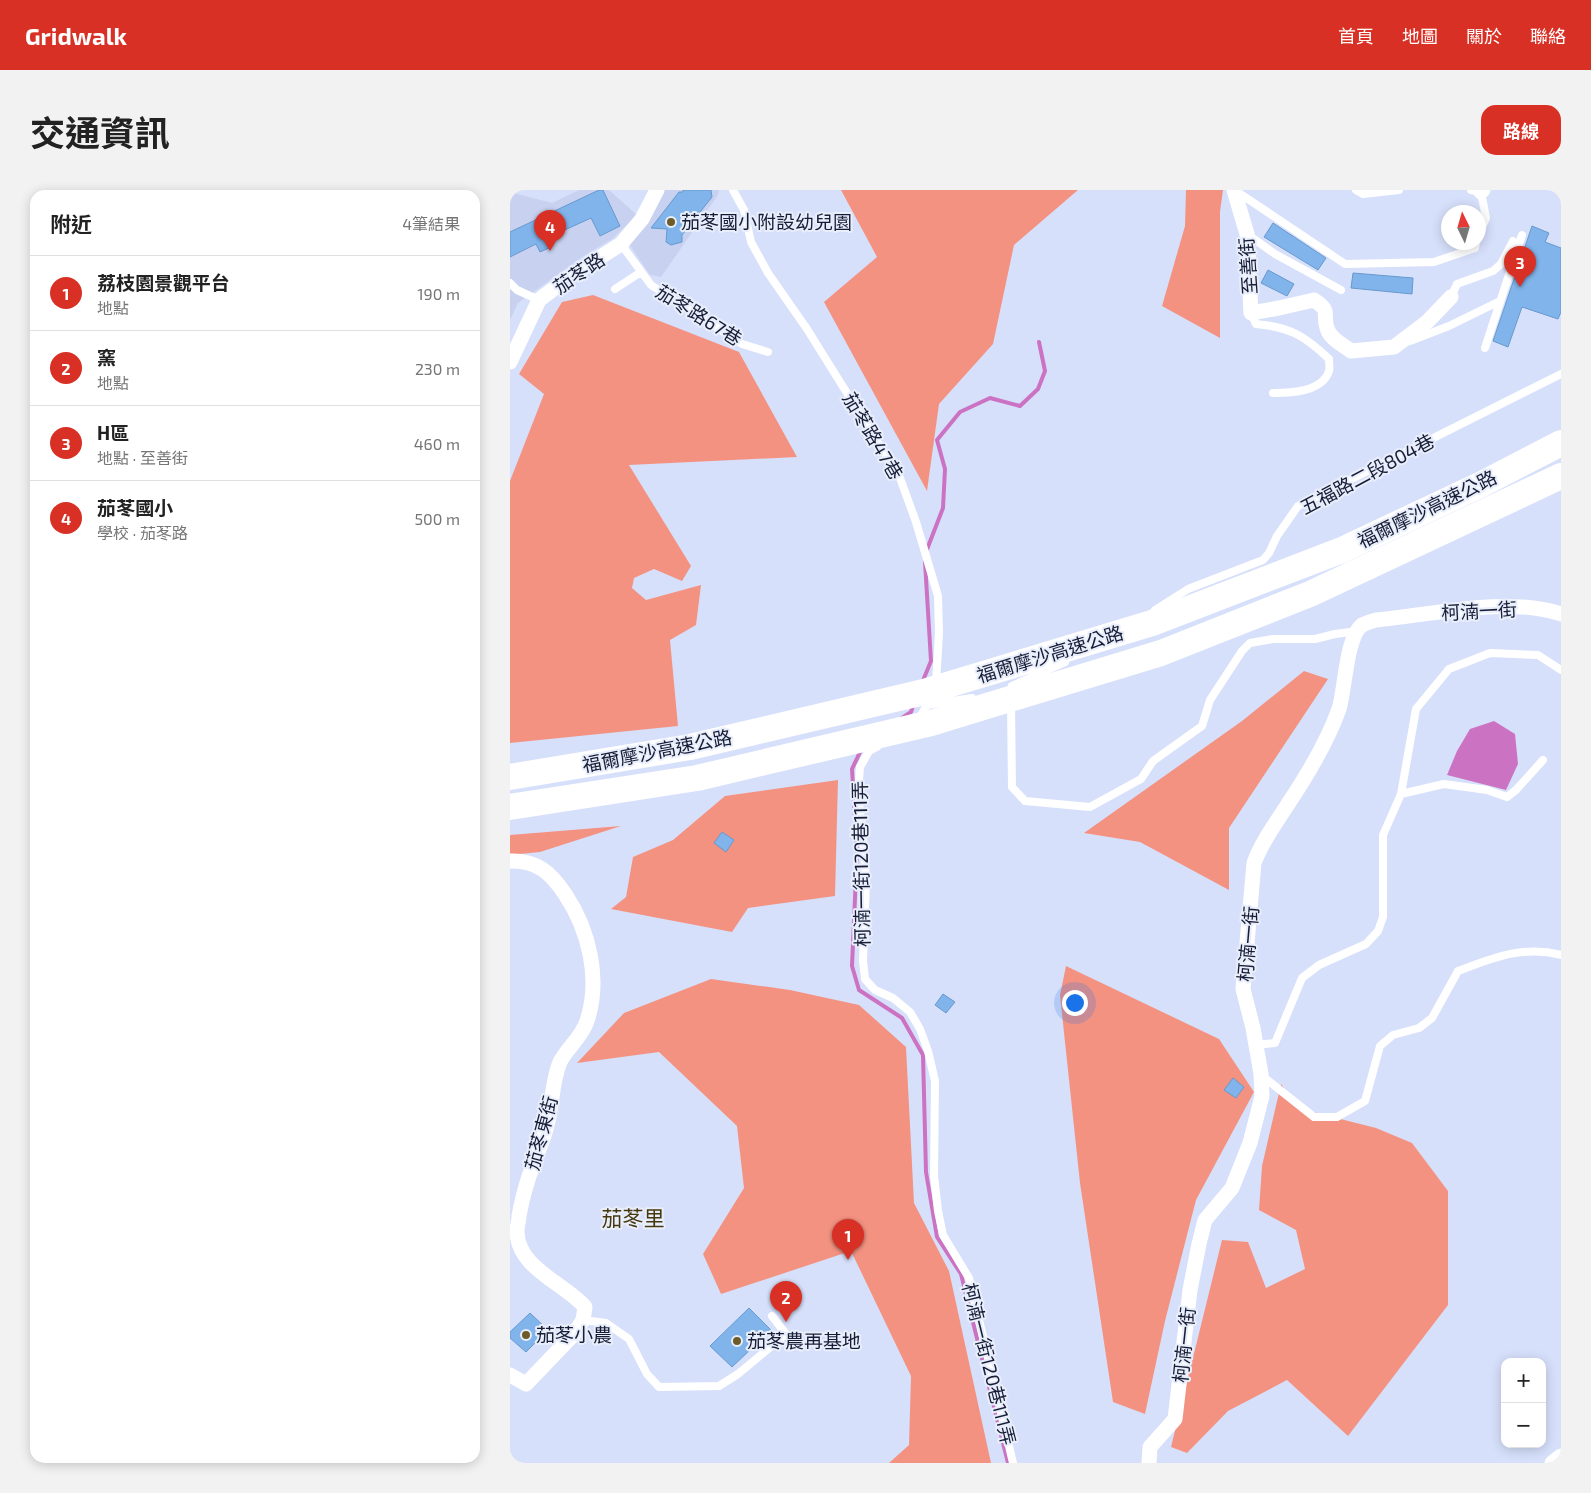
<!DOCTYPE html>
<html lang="zh-TW">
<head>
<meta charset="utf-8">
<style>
	body { margin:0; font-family:"Exo 2","Noto Sans TC",sans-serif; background:#f2f2f2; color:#222 }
	.controls { position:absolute; right:15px; bottom:15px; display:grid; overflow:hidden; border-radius:10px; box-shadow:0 2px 12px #0003 }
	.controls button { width:45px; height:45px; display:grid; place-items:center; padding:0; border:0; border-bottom:1px solid #e0e0e0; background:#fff; color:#222; font:25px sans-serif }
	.compass { position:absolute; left:931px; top:15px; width:45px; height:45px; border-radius:50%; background:#fff; box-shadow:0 2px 12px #0003; rotate:355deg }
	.you { position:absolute; left:564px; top:812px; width:18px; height:18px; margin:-12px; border:4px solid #fff; border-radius:50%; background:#1a73e8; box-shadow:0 0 0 8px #1a73e833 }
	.badge { display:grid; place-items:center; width:32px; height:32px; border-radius:50%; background:#d93025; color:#fff; font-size:16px; font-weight:700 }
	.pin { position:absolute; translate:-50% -41px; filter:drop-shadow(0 1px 2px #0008) }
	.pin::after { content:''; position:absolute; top:26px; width:18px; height:15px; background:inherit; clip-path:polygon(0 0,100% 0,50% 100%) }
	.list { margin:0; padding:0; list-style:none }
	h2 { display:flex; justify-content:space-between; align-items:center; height:65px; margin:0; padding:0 20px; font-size:21px }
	h2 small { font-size:16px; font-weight:400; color:#767676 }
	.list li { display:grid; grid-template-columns:32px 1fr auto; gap:15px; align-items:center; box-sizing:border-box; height:75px; padding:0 20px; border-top:1px solid #e0e0e0 }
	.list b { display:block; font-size:19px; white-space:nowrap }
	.list p { margin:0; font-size:16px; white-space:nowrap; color:#767676 }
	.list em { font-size:16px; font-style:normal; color:#767676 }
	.map { position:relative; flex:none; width:1051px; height:1273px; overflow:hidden; border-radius:15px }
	header { display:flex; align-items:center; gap:30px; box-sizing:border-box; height:70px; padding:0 25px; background:#d93025; color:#fff }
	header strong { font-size:24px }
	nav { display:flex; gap:28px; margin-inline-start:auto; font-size:18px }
	.intro { display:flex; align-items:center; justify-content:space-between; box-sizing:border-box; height:120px; padding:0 30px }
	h1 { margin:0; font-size:35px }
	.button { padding:12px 22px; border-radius:15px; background:#d93025; color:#fff; font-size:18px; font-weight:700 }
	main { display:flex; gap:30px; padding:0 30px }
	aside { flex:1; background:#fff; border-radius:15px; box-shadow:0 2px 12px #0003 }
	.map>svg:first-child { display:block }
	.built { fill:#c8d2f0 }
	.forest { fill:#f49281 }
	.water { fill:#cc72c3 }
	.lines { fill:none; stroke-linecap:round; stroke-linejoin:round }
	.stream { stroke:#cc72c3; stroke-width:4 }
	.building { fill:#81b4eb; stroke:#6799ce }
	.service { stroke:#fff; stroke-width:8 }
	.minor { stroke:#fff; stroke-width:15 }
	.motorway { stroke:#fff; stroke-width:26 }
	.poi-dot { fill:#6d5c2a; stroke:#e9eefb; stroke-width:2 }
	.labels { text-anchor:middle; stroke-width:4; stroke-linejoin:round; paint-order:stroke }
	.poi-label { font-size:19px; fill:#171d36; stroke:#e9eefb; text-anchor:start }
	.street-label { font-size:19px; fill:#171d36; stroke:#e9eefb }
	.quarter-label { font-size:21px; fill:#45380e; stroke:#e9eefb }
</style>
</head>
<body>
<header>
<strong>Gridwalk</strong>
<nav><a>首頁</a><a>地圖</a><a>關於</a><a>聯絡</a></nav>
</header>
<div class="intro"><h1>交通資訊</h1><a class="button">路線</a></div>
<main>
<aside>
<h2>附近<small>4筆結果</small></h2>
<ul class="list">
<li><span class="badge">1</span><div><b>荔枝園景觀平台</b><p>地點</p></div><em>190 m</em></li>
<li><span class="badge">2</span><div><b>窯</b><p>地點</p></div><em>230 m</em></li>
<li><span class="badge">3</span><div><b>H區</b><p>地點 · 至善街</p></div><em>460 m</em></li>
<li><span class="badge">4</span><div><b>茄苳國小</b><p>學校 · 茄苳路</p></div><em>500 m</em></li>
</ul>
</aside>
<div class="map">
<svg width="1051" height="1273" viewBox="0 0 1051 1273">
	<rect width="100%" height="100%" fill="#d7e0fb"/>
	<path class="built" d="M69 0H99L127 25 102 49 72 67 8 113 0 130V2L42 13Z
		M154 0H209L208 5 151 87 140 85 119 54Z"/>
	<path class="forest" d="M331 0H568L504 55 483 154 429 214 417 301 314 112 367 67Z
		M676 0H713L710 22V148L652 116 675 36Z
		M83 105 229 162 287 267 119 275 181 376 172 391 144 379 124 388 122 398 136 410 191 395 186 435 160 450 168 536 0 553V291L34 204 9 184 52 112Z
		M794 481 818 489 719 638V700L630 652 574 643 732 531Z
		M328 590 325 706 238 718 222 742 101 719 116 707 123 667 163 650 215 606Z
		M111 636 30 662 0 665V645Z
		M556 776 709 849 744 902 686 1010 655 1131 635 1224 603 1212 570 993 550 805Z
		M201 789 280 800 349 815 396 857 404 1013 439 1081 481 1273H379L399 1255 401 1186 341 1061 211 1104 193 1064 234 998 227 936 149 862 67 873 114 823Z
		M771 894 787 918 866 938 902 953 938 1001V1115L838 1246 777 1190 718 1221 677 1263 661 1257 712 1050 738 1052 756 1098 795 1079 786 1040 749 1020 752 976Z"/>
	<path class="water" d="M984 531 1005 544 1008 574 996 600 937 585 947 561 960 539Z"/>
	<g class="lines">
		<path class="stream" d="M416 362 433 318 435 279 427 250 450 222 480 208 510 216 528 199 535 181 529 152
			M412 493 421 471 415 372
			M392 528 401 522 404 513
			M351 560 342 579 347 662 342 776 349 800 392 828 413 865 416 982 427 1047 451 1084 498 1273"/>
	</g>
	<path class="building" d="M89 0H93L110 36 90 46 81 28 37 48 41 57 30 62 26 54 0 67V42Z
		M173 0H201L202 7 172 45V52L161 55 156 52 157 39 141 38 169 2H173Z
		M763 33 816 68 808 80 754 47Z
		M1022 36 1039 43 1035 52 1051 58V122L1048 129 1012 117 998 157 983 151Z
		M758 80 784 94 777 106 751 93Z
		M843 83 903 88 902 104 841 98Z
		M212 642 224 650 216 662 204 653Z
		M433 804 445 812 436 823 425 815Z
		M723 888 734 897 726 908 714 900Z
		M239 1118 261 1140 222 1177 200 1156Z
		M20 1123 38 1140 16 1162 0 1148V1142Z"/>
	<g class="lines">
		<path class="service" d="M223 0 234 20 241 52 258 83 297 139 390 288 406 332 428 406 429 443 426 493
			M846 0 853 4 889 0
			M961 0 971 2 976 28 968 47
			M726 1 835 74 924 72 965 58 966 52
			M737 44 765 64 831 100
			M111 54 141 95 232 154 258 162
			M0 93 7 100 29 110
			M105 99 131 82
			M941 107 947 94 983 81 991 74 1003 51
			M741 123 746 134C780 137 795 146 819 169 819 173 820 178 819 181 812 202 781 203 763 203
			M900 151 939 136 990 111
			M975 158 1012 45
			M645 420 678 399 753 370 759 363 767 346 788 316 1051 184
			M502 496 555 472
			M501 512 502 597 515 611 580 617 631 589 643 571 692 536 700 510 732 461 740 453 763 449H805L825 444 848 441
			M417 515 462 508
			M409 529 422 506
			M367 557 359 561 350 577 348 603 354 658 356 691 353 771 355 789 365 800 383 808 400 822 410 839 418 861 425 891 424 986 428 1021 433 1045 459 1088 503 1273
			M891 604 934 594 977 600 997 607 1006 600 1033 570
			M746 855 765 853 792 788 809 775 856 754 868 741 873 727V645L891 604 906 519 939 479 980 463 1028 465 1051 480
			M751 885 804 927H827L855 911 870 856 883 845 909 838 922 828 948 781C983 768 1013 755 1051 765
			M73 1130 96 1133 119 1149 137 1184 149 1197 209 1196 228 1184 276 1144 262 1126"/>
		<path class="minor" d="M724 0 737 44 741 123 769 118 804 110C822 122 812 123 817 138 820 149 832 154 841 161L884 157 917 132 941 107
			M971 2 973 0
			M0 172 29 110 59 87 111 54 132 29 147 0
			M0 671C27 670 41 683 55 704 79 740 91 789 77 831 72 847 57 858 50 872 41 893 43 917 36 939 33 951 27 963 23 975 17 991 12 1009 9 1026 9 1031 7 1036 7 1041 7 1078 54 1093 75 1117L73 1130 64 1144 16 1194 0 1185
			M639 1273 640 1257 665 1229 680 1100 689 1054 695 1030 722 998 740 953 752 906 751 884 743 838 733 799 744 673C752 651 766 633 778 614 798 584 817 553 829 519 835 501 836 447 852 435 856 433 862 431 866 430 922 425 997 406 1051 424
			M1042 1273 1051 1266"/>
		<path class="motorway" d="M0 587 180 557 414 502 642 433 832 360 972 294 1051 253
			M0 617 187 588 421 533 651 463 800 404 1051 286"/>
	</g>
	<g class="poi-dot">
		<circle cx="161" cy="32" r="5"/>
		<circle cx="16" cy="1145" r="5"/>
		<circle cx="227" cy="1151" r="5"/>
	</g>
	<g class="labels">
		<g class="poi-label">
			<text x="171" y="39">茄苳國小附設幼兒園</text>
			<text x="26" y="1152">茄苳小農</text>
			<text x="237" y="1158">茄苳農再基地</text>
		</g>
		<g class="street-label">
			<text transform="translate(738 76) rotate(-94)" y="7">至善街</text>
			<text transform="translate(69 83) rotate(-34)" y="7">茄苳路</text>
			<text transform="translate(189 125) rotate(32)" y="7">茄苳路67巷</text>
			<text transform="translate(363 246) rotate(59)" y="7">茄苳路47巷</text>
			<text transform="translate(857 284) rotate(-28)" y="7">五福路二段804巷</text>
			<text transform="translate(917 319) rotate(-26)" y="7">福爾摩沙高速公路</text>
			<text transform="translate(969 421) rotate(-3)" y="7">柯湳一街</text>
			<text transform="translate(540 464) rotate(-17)" y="7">福爾摩沙高速公路</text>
			<text transform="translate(147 561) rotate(-11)" y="7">福爾摩沙高速公路</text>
			<text transform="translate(351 674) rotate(-91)" y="7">柯湳一街120巷111弄</text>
			<text transform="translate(738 754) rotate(-85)" y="7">柯湳一街</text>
			<text transform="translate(31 943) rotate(-75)" y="7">茄苳東街</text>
			<text transform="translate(674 1155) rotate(-84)" y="7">柯湳一街</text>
			<text transform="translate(479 1174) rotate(76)" y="7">柯湳一街120巷111弄</text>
		</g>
		<g class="quarter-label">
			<text x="123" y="1036">茄苳里</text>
		</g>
	</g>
</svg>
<div class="controls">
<button>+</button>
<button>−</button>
</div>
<svg class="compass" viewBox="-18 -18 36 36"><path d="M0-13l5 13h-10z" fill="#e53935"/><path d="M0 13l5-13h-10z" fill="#767676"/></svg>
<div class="you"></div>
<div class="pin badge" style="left:338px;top:1070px">1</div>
<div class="pin badge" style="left:276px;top:1132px">2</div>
<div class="pin badge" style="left:1010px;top:97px">3</div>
<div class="pin badge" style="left:40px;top:61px">4</div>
</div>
</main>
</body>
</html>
